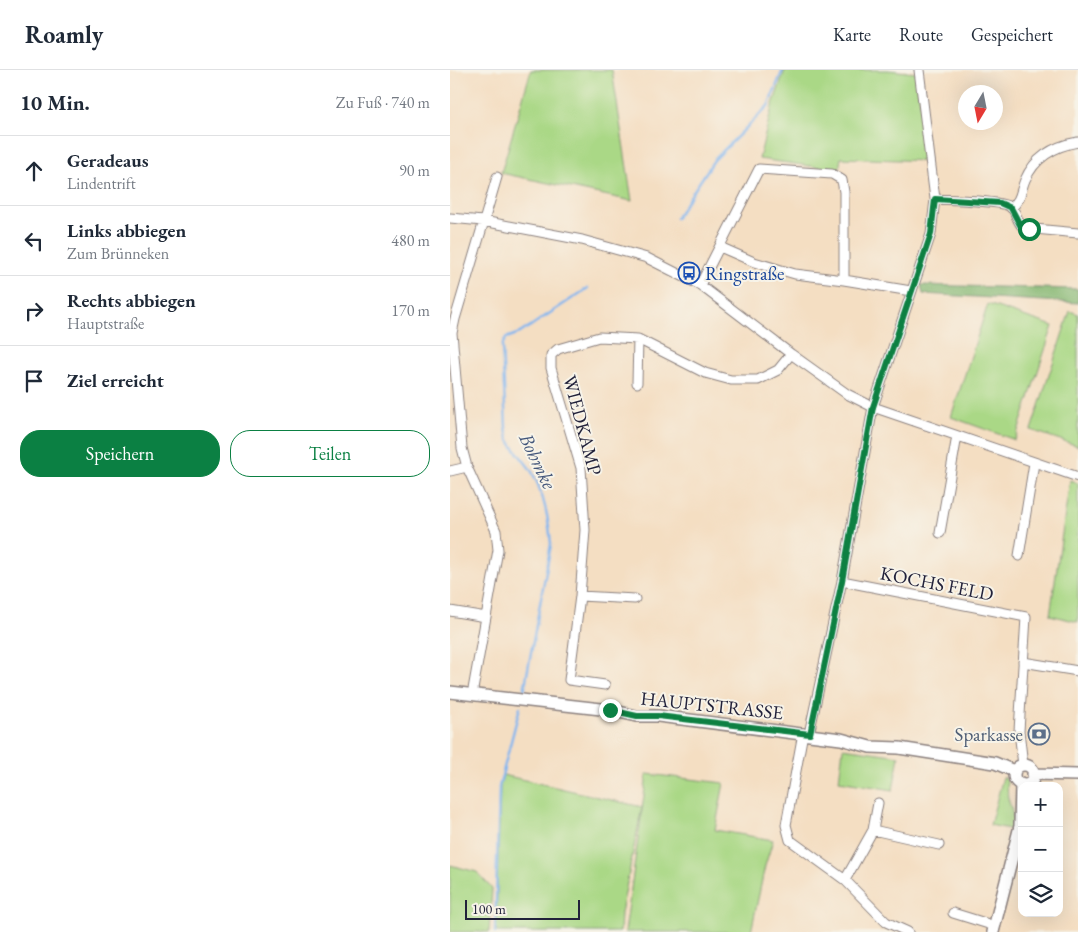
<!DOCTYPE html>
<html lang="de">
<head>
<meta charset="utf-8">
<style>
	body { margin:0; font-family:"EB Garamond",serif; background:#f2f2f3; color:#1f2937 }
	.controls { position:absolute; right:15px; bottom:15px; display:grid; overflow:hidden; border-radius:10px; box-shadow:0 5px 20px #0002 }
	.controls button { width:45px; height:45px; display:grid; place-items:center; padding:0; border:0; border-bottom:1px solid #e0e1e3; background:#fff; color:#1f2937; font:25px sans-serif }
	.compass { position:absolute; left:508px; top:15px; width:45px; height:45px; border-radius:50%; background:#fff; box-shadow:0 5px 20px #0002; rotate:190deg }
	.scale { position:absolute; left:15px; bottom:12px; width:115px; box-sizing:border-box; padding-left:5px; border:2px solid #22223b; border-top:0; font-size:14px; line-height:18px; white-space:nowrap; color:#22223b; -webkit-text-stroke:4px #f7f3e8; paint-order:stroke }
	.stop { position:absolute; width:15px; height:15px; margin:-11px; border:4px solid #0b8043; border-radius:50%; background:#fff }
	.stop.end { background:#0b8043; border-color:#fff; box-shadow:0 1px 5px #0008 }
	.list { margin:0; padding:0; list-style:none }
	h2 { display:flex; justify-content:space-between; align-items:center; height:65px; margin:0; padding:0 20px; font-size:21px }
	h2 small { font-size:16px; font-weight:400; color:#747a83 }
	.list li { display:grid; grid-template-columns:32px 1fr auto; gap:15px; align-items:center; box-sizing:border-box; height:70px; padding:0 20px; border-top:1px solid #e0e1e3 }
	.list b { display:block; font-size:19px; white-space:nowrap }
	.list p { margin:0; font-size:16px; white-space:nowrap; color:#747a83 }
	.list em { font-size:16px; font-style:normal; color:#747a83 }
	.actions { display:flex; gap:10px; padding:15px 20px }
	.actions a { flex:1; padding:11px 0; border:1px solid #0b8043; border-radius:20px; text-align:center; font-size:18px; color:#0b8043 }
	.actions .main { background:#0b8043; color:#fff }
	.icon { flex:none; width:28px; height:28px; fill:none; stroke:currentColor; stroke-width:2; stroke-linecap:round; stroke-linejoin:round }
	.map { position:relative; flex:none; width:628px; height:862px; overflow:hidden }
	header { display:flex; align-items:center; gap:30px; box-sizing:border-box; height:70px; padding:0 25px; background:#fff; border-bottom:1px solid #e0e1e3 }
	header strong { font-size:24px }
	nav { display:flex; gap:28px; margin-inline-start:auto; font-size:18px }
	main { display:flex }
	aside { flex:1; background:#fff }
	.map>svg:first-child { display:block }
	.green { fill:#aad886; stroke:#667d60 }
	.forest { fill:#87b873; stroke:#546d57 }
	.lines { fill:none; stroke-linecap:round; stroke-linejoin:round }
	.stream { stroke:#81b6ef; stroke-width:2.5 }
	.street-casing { stroke:#8b807e; stroke-width:11 }
	.secondary-casing { stroke:#8b807e; stroke-width:14 }
	.street { stroke:#fff; stroke-width:9 }
	.secondary { stroke:#fff; stroke-width:11 }
	.route { stroke:#0b8043; stroke-width:6 }
	.labels { text-anchor:middle; stroke-width:4; stroke-linejoin:round; paint-order:stroke }
	.transit-label { font-size:19px; fill:#164399; stroke:#f7f3e8; text-anchor:start }
	.street-label { font-size:19px; fill:#22223b; stroke:#f7f3e8 }
	.service-label { font-size:19px; fill:#4e5e75; stroke:#f7f3e8; text-anchor:end }
	.water-label { font-size:20px; font-style:italic; fill:#43567a; stroke:#f7f3e8 }
</style>
</head>
<body>
<header>
<strong>Roamly</strong>
<nav><a>Karte</a><a>Route</a><a>Gespeichert</a></nav>
</header>
<main>
<aside>
<h2>10 Min.<small>Zu Fuß · 740 m</small></h2>
<ul class="list">
<li><svg class="icon" aria-label="ahead" viewBox="0 0 24 24"><path d="M12 20V5M6 11l6-6 6 6"/></svg><div><b>Geradeaus</b><p>Lindentrift</p></div><em>90 m</em></li>
<li><svg class="icon" aria-label="left" viewBox="0 0 24 24"><path d="M17 20v-9H6M10 6l-5 5 5 5"/></svg><div><b>Links abbiegen</b><p>Zum Brünneken</p></div><em>480 m</em></li>
<li><svg class="icon" aria-label="right" viewBox="0 0 24 24"><path d="M7 20v-9h11M14 6l5 5-5 5"/></svg><div><b>Rechts abbiegen</b><p>Hauptstraße</p></div><em>170 m</em></li>
<li><svg class="icon" aria-label="arrive" viewBox="0 0 24 24"><path d="M6 21V4h12l-3 4 3 4H6"/></svg><div><b>Ziel erreicht</b></div></li>
</ul>
<div class="actions"><a class="main">Speichern</a><a>Teilen</a></div>
</aside>
<div class="map">
<svg width="628" height="862" viewBox="0 0 628 862">
	<rect width="100%" height="100%" fill="#f7f3e8"/>
	<filter id="ink" filterUnits="userSpaceOnUse"><feTurbulence type="fractalNoise" baseFrequency=".02" numOctaves="2"/><feDisplacementMap in="SourceGraphic" scale="10" xChannelSelector="R" yChannelSelector="G"/><feConvolveMatrix kernelMatrix="1 2 1 2 8 2 1 2 1" color-interpolation-filters="sRGB"/></filter>
	<filter id="wash" filterUnits="userSpaceOnUse"><feTurbulence type="fractalNoise" baseFrequency=".0096" numOctaves="4" result="noise"/><feDisplacementMap in="SourceGraphic" scale="20" xChannelSelector="R" yChannelSelector="G"/><feGaussianBlur stdDeviation="1.12" result="paint"/><feColorMatrix in="noise" values="0 0 0 0 0 0 0 0 0 0 0 0 0 0 0 0 0 1.4 0 .05"/><feComposite in="paint" operator="in"/></filter>
	<g filter="url(#wash)">
		<rect width="100%" height="100%" fill="#f4dec2"/>
		<path class="green" d="M81 0H162L182 131 51 103Z
			M335 0H438L466 3 478 91 391 88 389 100 309 89 322 37Z
			M538 234 603 256 565 370 501 347Z
			M620 241 628 244V376L581 360Z
			M620 410 628 413V552L600 545Z
			M393 678 449 686 443 720 389 711Z
			M197 704 274 713 265 760 323 770 315 796 301 862H175Z
			M53 705 192 737 171 843 170 862H46L50 717Z
			M553 707 556 708C558 714 557 721 558 728 562 742 564 745 564 760L540 755Z
			M0 795 27 802 42 819 39 862H0Z"/>
		<path class="forest" d="M471 215 628 219V233L473 224Z"/>
		<g class="lines">
			<path class="stream" d="M226 148 264 90 318 36 333 0
				M74 621 101 474C99 450 94 424 82 402 76 392 63 379 59 370 57 367 57 362 56 358L52 276 56 268 70 263 138 218
				M45 862 49 717 70 637"/>
		</g>
	</g>
	<g filter="url(#ink)">
		<g class="lines">
			<g class="street-casing">
				<path id="street" d="M485 129C499 130 554 130 562 138 567 144 567 153 574 158L628 163
					M561 138C572 129 570 122 575 110 585 87 604 76 628 72
					M0 148 33 151 132 170 197 188 250 215 341 284 397 324 423 337 628 407
					M270 177 304 192 345 204 394 210
					M250 215 309 99 382 104 392 110 394 122V210L461 221
					M187 313 188 269
					M0 401 17 397
					M490 463 507 366
					M569 486 584 393
					M392 511 576 547 569 661 573 695
					M130 526 185 529
					M0 541 36 547
					M573 592 628 601
					M155 615 119 610 130 526 135 460 131 398 101 298V285L108 279 149 267 188 269 255 303 281 310H308L328 300 341 284
					M22 625 48 480 46 461 17 397 12 378 2 263 5 249 47 107
					M353 663 336 755 340 770 395 810 436 852 458 862
					M359 664 392 511 423 337 481 164 485 129 469 0
					M423 760 428 733
					M395 810 423 760 489 775
					M503 843 545 856"/>
			</g>
			<g class="secondary-casing">
				<path id="secondary" d="M0 622 160 640 187 646H208L391 669 420 677 449 678 545 693 564 701
					M564 705a10 10 0 1 1 20 0a10 10 0 1 1-20 0Z
					M583 704 628 705
					M543 862 570 756 571 714"/>
			</g>
			<use href="#street" class="street"/>
			<use href="#secondary" class="secondary"/>
		</g>
	</g>
	<g class="lines" filter="url(#ink)">
		<path class="route" d="M160 640 187 646H208L360 664 392 511 423 337 481 164 485 129 550 133 561 138 570 155 579 159"/>
	</g>
	<defs>
		<g id="bus-ring" transform="scale(1.125)"><circle r="9.5" fill="#f7f3e8" stroke="#1a4fb4" stroke-width="1.5"/><path d="M-5-6H5V4H4V6H2V4H-2V6H-4V4H-5ZM-3.5-4V0h7V-4ZM-3.5 1.2v1.5H-2V1.2ZM2 1.2v1.5H3.5V1.2Z" fill="#1a4fb4"/></g>
		<g id="bank-ring" transform="scale(1.125)"><circle r="9.5" fill="#f7f3e8" stroke="#5c6f8a" stroke-width="1.5"/><path d="M-6-4H6V4H-6ZM0-2.3a2.3 2.3 0 1 0 0 4.6a2.3 2.3 0 1 0 0-4.6Z" fill="#5c6f8a"/></g>
	</defs>
	<g fill-rule="evenodd">
		<use href="#bus-ring" x="239" y="203"/>
		<use href="#bank-ring" x="589" y="664"/>
	</g>
	<g class="labels">
		<g class="transit-label">
			<text x="255" y="210">Ringstraße</text>
		</g>
		<g class="street-label">
			<text transform="translate(133 355) rotate(75)" y="7">WIEDKAMP</text>
			<text transform="translate(487 513) rotate(11)" y="7">KOCHS FELD</text>
			<text transform="translate(262 635) rotate(6)" y="7">HAUPTSTRASSE</text>
		</g>
		<g class="service-label">
			<text x="573" y="671">Sparkasse</text>
		</g>
		<g class="water-label">
			<text transform="translate(88 391) rotate(64)" y="7">Bohmke</text>
		</g>
	</g>
</svg>
<div class="controls">
<button>+</button>
<button>−</button>
<button><svg class="icon" aria-label="layers" viewBox="0 0 24 24"><path d="M12 4l9 5-9 5-9-5zM3 14l9 5 9-5"/></svg></button>
</div>
<svg class="compass" viewBox="-18 -18 36 36"><path d="M0-13l5 13h-10z" fill="#e53935"/><path d="M0 13l5-13h-10z" fill="#747a83"/></svg>
<div class="scale">100 m</div>
<div class="stop" style="left:579px;top:159px"></div>
<div class="stop end" style="left:160px;top:640px"></div>
</div>
</main>
</body>
</html>
